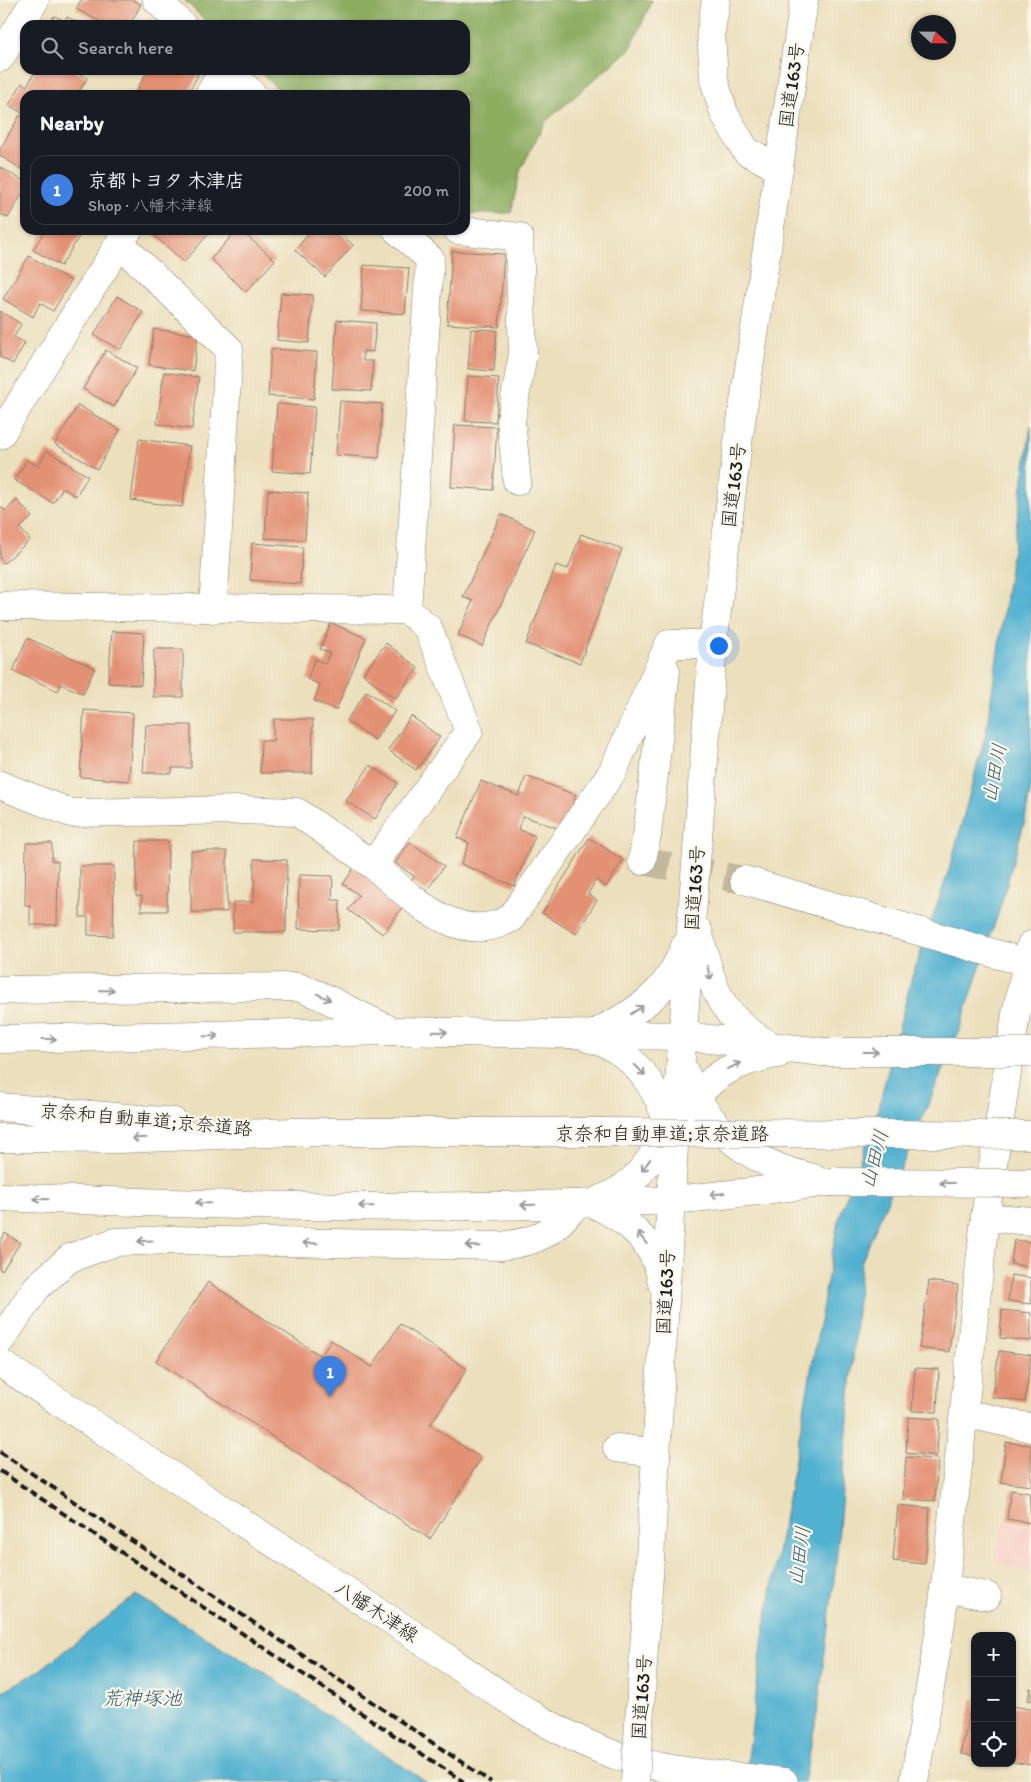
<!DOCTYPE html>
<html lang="en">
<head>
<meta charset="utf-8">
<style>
	body { margin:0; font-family:Itim,"Klee One",sans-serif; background:#242831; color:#f1f3f6 }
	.controls { position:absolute; right:15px; bottom:15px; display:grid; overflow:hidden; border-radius:10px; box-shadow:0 1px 4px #0004 }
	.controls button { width:45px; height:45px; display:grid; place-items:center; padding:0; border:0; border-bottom:1px solid #363941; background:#171b24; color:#f1f3f6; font:25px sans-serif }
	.compass { position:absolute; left:911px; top:15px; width:45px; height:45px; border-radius:50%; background:#171b24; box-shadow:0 1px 4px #0004; rotate:112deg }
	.you { position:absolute; left:718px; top:645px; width:18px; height:18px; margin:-12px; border:4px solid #fff; border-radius:50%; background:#1a73e8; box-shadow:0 0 0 8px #1a73e833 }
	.badge { display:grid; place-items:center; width:32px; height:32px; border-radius:50%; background:#0b8043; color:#fff; font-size:16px; font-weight:700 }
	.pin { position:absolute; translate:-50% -41px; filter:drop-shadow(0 1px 2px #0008) }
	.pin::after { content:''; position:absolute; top:26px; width:18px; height:15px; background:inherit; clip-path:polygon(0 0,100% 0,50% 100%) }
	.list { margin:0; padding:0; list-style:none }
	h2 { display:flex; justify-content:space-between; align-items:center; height:65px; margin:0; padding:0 20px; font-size:21px }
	h2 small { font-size:16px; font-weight:400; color:#9ea1a6 }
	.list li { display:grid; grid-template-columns:32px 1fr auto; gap:15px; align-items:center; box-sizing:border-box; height:70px; margin:0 10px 10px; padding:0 10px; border:1px solid #363941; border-radius:15px }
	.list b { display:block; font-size:19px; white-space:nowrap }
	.list p { margin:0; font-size:16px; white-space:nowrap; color:#9ea1a6 }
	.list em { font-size:16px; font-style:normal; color:#9ea1a6 }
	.icon { flex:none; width:28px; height:28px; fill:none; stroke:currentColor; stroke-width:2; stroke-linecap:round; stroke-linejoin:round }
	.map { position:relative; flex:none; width:1031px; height:1782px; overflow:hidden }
	.search { position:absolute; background:#171b24; box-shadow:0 1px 4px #0004; left:20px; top:20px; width:450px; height:55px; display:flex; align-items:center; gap:12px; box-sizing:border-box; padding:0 18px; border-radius:15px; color:#9ea1a6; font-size:19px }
	.panel { position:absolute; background:#171b24; box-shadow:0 1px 4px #0004; left:20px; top:90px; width:450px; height:145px; border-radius:15px }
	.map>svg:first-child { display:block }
	.built { fill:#f7d1c7 }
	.forest { fill:#8cac61; stroke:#54643e }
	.water { fill:#51b1d0; stroke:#366676 }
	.building { fill:#e39174 }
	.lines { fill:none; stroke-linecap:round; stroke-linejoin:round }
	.minor-tunnel { stroke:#c2b89c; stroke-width:28; stroke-dasharray:28 14; stroke-linecap:butt }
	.minor-casing { stroke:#847e6c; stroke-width:29 }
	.major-casing { stroke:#847e6c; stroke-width:29 }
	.highway-casing { stroke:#847e6c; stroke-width:29 }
	.minor { stroke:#fff; stroke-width:28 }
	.major { stroke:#fff; stroke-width:28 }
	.highway { stroke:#fff; stroke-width:28 }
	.rail { stroke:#1c1c1c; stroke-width:4; stroke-dasharray:8 4; stroke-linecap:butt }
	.highway-bridge-casing { stroke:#847e6c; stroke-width:29; stroke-linecap:butt }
	.highway-bridge { stroke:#fff; stroke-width:28 }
	.oneway { stroke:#999 }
	.labels { text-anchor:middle; stroke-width:4.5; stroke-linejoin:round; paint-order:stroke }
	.street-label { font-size:19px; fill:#1c1c1c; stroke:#fbf7ec }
	.water-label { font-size:20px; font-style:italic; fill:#345f6d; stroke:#fbf7ec }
</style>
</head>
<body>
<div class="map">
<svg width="1031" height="1782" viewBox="0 0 1031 1782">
	<rect width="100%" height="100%" fill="#fbf7ec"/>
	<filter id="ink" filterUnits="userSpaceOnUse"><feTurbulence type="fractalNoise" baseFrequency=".02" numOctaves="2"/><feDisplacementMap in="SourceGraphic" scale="10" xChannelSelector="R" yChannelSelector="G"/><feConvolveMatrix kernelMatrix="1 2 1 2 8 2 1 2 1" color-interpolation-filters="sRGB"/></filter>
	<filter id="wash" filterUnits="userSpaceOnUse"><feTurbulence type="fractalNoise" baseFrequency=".0096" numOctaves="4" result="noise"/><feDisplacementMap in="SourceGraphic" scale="20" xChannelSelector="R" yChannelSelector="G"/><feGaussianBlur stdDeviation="1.12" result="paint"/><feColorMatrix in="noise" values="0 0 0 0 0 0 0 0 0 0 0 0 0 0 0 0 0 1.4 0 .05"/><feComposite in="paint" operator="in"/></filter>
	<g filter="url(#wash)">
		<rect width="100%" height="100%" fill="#ebdfbc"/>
		<path class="built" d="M1005 1519 1031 1526V1572L994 1563Z"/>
		<path class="forest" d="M184 0H652L631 48 545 122 520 171 511 213 465 214V95H284L258 70H465V25H210Z"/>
		<path class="water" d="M1031 425V785L1025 820 999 911 959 1031 861 1263 836 1564 817 1714 804 1782H745L763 1637 838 1221 878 1109 912 977 949 870 986 733Z
			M136 1595 271 1677 426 1782H0V1693L40 1670Z"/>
		<g id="blocks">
			<path class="building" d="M81 0H133L141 4 130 25H107L76 9Z
				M54 16 65 21 67 17 82 25H49Z
				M36 70H73L87 78 77 95H25V115L9 105 22 83 27 86Z
				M148 70H190L198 75 187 95H134Z
				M20 115 25 118V171L0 156V149Z
				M0 167 25 182V189L8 218 0 214Z
				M45 230H83L61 266 33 250Z
				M158 230H212L184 262 154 235Z
				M237 230H240L275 260 246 292 211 259Z
				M312 230H337L353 245 325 277 295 250Z
				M452 251 504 254 499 327 447 324Z
				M29 256 71 281 53 311 40 303 33 317 3 299Z
				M364 265 409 268 405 314 361 311Z
				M281 293 313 295 309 343 277 340Z
				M117 296 143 312 120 350 94 335Z
				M0 311 21 324 14 337 25 343 13 364 0 357Z
				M337 320 376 323 373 352 363 351V361H373L371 391 332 389Z
				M154 329 198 335 193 371 149 365Z
				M471 329 497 330 494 371 468 369Z
				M271 349 317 352 314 399 268 396Z
				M106 350 137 368 114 407 83 389Z
				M164 372 199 377 192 429 157 424Z
				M468 376 499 378 496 422 465 421Z
				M340 401 382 404 379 458 336 455Z
				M277 404 315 407 310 474 272 471Z
				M78 405 120 430 97 469 55 444Z
				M455 425 497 427 493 490 451 487Z
				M139 439 190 446 182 507 131 500Z
				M47 451 88 476 76 496 63 488 53 503 14 480 27 460 38 466Z
				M268 490 308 493 305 540 265 538Z
				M17 500 32 517 20 528 30 540 4 563 0 559V509L2 507 5 511Z
				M501 514 535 530 482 646 458 635 473 601 463 597Z
				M581 534 622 549 580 663 526 644 556 565 568 569Z
				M252 543 303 547 300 584 250 580Z
				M331 623 366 638 336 710 314 701 320 685 307 679 315 659 325 664 330 653 320 649Z
				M112 631 144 633 141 685 108 683Z
				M27 638 95 668 83 694 61 684 58 691 13 671Z
				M386 643 418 668 395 699 363 674Z
				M154 649H183V697H153Z
				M367 691 395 711 375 740 346 721Z
				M84 710 133 713 129 781 80 777Z
				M411 716 440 737 416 770 388 750Z
				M274 719H313L312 773H260L261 740 273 741Z
				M146 725H191V768H172V773H143Z
				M370 765 398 783 375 819 346 801Z
				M526 776 576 795 563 830 523 816 518 829 535 836 514 886 461 864 469 843 457 838 481 781 519 796Z
				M589 838 623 860 606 887 596 880 588 894 597 900 576 934 542 913Z
				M137 841H168L167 911H141L142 896H136Z
				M410 842 444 866 426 892 411 881 414 876 395 863Z
				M26 843H52V861H58L57 925H30V905H25Z
				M191 851H227V912H191Z
				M254 859 287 860 286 932H233V902H254Z
				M80 866H114L113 936 88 935V917H80Z
				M354 868 405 903 383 934 348 910 359 895 343 884Z
				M299 875 333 876 332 900H340L339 930 298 929Z
				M5 1233 20 1243 2 1271 0 1270V1242Z
				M1014 1240 1031 1242V1267L1011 1264Z
				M1011 1275 1031 1278V1304L1008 1301Z
				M929 1281 958 1285 949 1352 919 1348Z
				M208 1282 321 1356 331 1340 372 1367 400 1324 467 1369 430 1425 481 1458 430 1539 156 1361Z
				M1002 1310 1031 1313V1341L1000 1338Z
				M999 1351 1031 1355 1025 1402 992 1397Z
				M915 1368 939 1369 937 1412 912 1411Z
				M908 1417 939 1419 937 1456 906 1453Z
				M1006 1442 1031 1445V1486L1001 1482Z
				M906 1457 938 1459 935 1501 903 1499Z
				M1011 1490 1029 1493 1031 1523 1007 1519Z
				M898 1505 930 1508 925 1564 893 1561Z
				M1030 1688H1031V1701L1028 1700Z
				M972 1699 975 1700V1756L961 1754Z
				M1012 1706 1031 1709V1765L1012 1762Z"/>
		</g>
	</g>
	<g filter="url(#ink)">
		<use href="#blocks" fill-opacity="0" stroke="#847e6c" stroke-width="1"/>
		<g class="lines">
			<path class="minor-tunnel" d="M642 861 744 880"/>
			<g class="minor-casing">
				<path id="minor" d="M157 0 182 25
					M716 0 711 31 714 80 724 113 746 151 779 168
					M0 58 35 0
					M228 70 253 95
					M209 95 224 70
					M397 230 430 259 407 610
					M458 230 519 237 523 354 511 420 517 481
					M120 244 229 349 213 609
					M0 435 128 230
					M0 606 407 610 428 628 469 731 373 865 297 812 243 810 71 813 0 785
					M642 861 647 835 666 671
					M373 865C410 896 459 949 511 918L613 771 669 644H713
					M744 880 1003 956 1027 962
					M0 990 298 987 319 995 392 1031
					M985 1217 1031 1221
					M0 1341 37 1287 70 1258 115 1242 171 1240 501 1246C542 1241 550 1233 577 1204
					M964 1416 982 1417 1031 1428
					M617 1448 656 1453
					M944 1588 987 1596
					M914 1782 941 1623 985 1217 1016 1014 1031 945"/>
			</g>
			<g class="major-casing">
				<path id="major" d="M0 1363C131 1449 263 1536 394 1622 465 1668 534 1726 615 1755 666 1773 730 1775 784 1782"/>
			</g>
			<g class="highway-casing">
				<path id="highway" d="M698 931C713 986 716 1014 768 1044
					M596 1033C640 1009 666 996 685 946
					M588 1038C633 1048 660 1090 670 1132
					M0 1039 392 1031 684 1036 823 1052
					M681 1064C688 1079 694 1096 704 1109 730 1147 769 1168 813 1178
					M0 1107 174 1122
					M689 1111C707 1074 740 1060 778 1054
					M0 1138 119 1139 293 1132H600
					M0 1197C222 1206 446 1212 668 1200 722 1197 776 1188 830 1182
					M599 1200C638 1186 656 1156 669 1118
					M592 1203C627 1219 656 1242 662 1283
					M649 1576 674 1147 713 644 738 442 804 0"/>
			</g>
			<use href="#minor" class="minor"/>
			<use href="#major" class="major"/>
			<use href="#highway" class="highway"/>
			<path class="rail" d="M0 1452 491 1782
				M0 1471 464 1782"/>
			<g class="highway-bridge-casing">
				<path id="highway-bridge" d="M823 1052H1031
					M600 1132 1031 1135
					M830 1182 1031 1183
					M635 1782 649 1576"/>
			</g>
			<use href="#highway-bridge" class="highway-bridge"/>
		</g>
		<defs><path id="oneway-shaft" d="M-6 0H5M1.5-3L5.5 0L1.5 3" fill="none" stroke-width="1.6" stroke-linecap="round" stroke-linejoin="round" transform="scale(1.25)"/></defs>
		<g class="oneway">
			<use href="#oneway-shaft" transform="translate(709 973) rotate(75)"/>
			<use href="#oneway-shaft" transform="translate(107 990) rotate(-1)"/>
			<use href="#oneway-shaft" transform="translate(324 997) rotate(25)"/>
			<use href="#oneway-shaft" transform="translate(637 1010) rotate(-33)"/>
			<use href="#oneway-shaft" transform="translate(440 1032) rotate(1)"/>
			<use href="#oneway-shaft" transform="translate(211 1036) rotate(-1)"/>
			<use href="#oneway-shaft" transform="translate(49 1039)"/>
			<use href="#oneway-shaft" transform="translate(871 1052)"/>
			<use href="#oneway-shaft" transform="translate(734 1066) rotate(-26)"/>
			<use href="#oneway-shaft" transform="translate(640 1070) rotate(45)"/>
			<use href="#oneway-shaft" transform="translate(139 1138) rotate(178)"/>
			<use href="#oneway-shaft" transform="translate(646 1165) rotate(125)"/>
			<use href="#oneway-shaft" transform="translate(947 1183) rotate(-180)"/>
			<use href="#oneway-shaft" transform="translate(717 1194) rotate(173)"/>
			<use href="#oneway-shaft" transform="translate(41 1199) rotate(-178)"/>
			<use href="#oneway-shaft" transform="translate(203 1203) rotate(-179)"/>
			<use href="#oneway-shaft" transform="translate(528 1205) rotate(179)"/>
			<use href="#oneway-shaft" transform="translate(366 1206) rotate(-179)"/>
			<use href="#oneway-shaft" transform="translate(642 1238) rotate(-128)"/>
			<use href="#oneway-shaft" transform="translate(145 1241) rotate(177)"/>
			<use href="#oneway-shaft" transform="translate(310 1243) rotate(-179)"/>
			<use href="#oneway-shaft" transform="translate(473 1246) rotate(-179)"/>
		</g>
	</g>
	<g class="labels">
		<g class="street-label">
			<text transform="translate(791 85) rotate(-82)" y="7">国道163号</text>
			<text transform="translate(733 485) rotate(-83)" y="7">国道163号</text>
			<text transform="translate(694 888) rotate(-86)" y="7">国道163号</text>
			<text transform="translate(146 1119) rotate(5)" y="7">京奈和自動車道;京奈道路</text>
			<text x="662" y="1140">京奈和自動車道;京奈道路</text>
			<text transform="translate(665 1292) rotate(-87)" y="7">国道163号</text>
			<text transform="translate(377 1611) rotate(33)" y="7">八幡木津線</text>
			<text transform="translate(641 1697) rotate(-86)" y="7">国道163号</text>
		</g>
		<g class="water-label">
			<text transform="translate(994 773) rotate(-79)" y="7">山田川</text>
			<text transform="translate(874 1159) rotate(-75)" y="7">山田川</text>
			<text transform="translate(799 1556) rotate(-82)" y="7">山田川</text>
			<text x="142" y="1705">荒神塚池</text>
		</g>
	</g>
</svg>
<div class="controls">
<button>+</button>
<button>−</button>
<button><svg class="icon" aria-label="locate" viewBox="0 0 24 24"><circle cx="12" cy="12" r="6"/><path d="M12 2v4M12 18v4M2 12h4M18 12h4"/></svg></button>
</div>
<svg class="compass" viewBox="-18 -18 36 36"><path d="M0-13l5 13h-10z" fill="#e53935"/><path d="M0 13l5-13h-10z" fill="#9ea1a6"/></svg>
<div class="you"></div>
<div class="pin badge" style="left:330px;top:1397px;background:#3f7fe0">1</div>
<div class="search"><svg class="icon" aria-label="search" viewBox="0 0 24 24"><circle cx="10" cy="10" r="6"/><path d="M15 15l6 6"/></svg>Search here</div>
<section class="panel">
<h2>Nearby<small></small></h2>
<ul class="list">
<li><span class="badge" style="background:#3f7fe0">1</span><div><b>京都トヨタ 木津店</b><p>Shop · 八幡木津線</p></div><em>200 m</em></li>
</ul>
</section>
</div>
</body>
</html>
